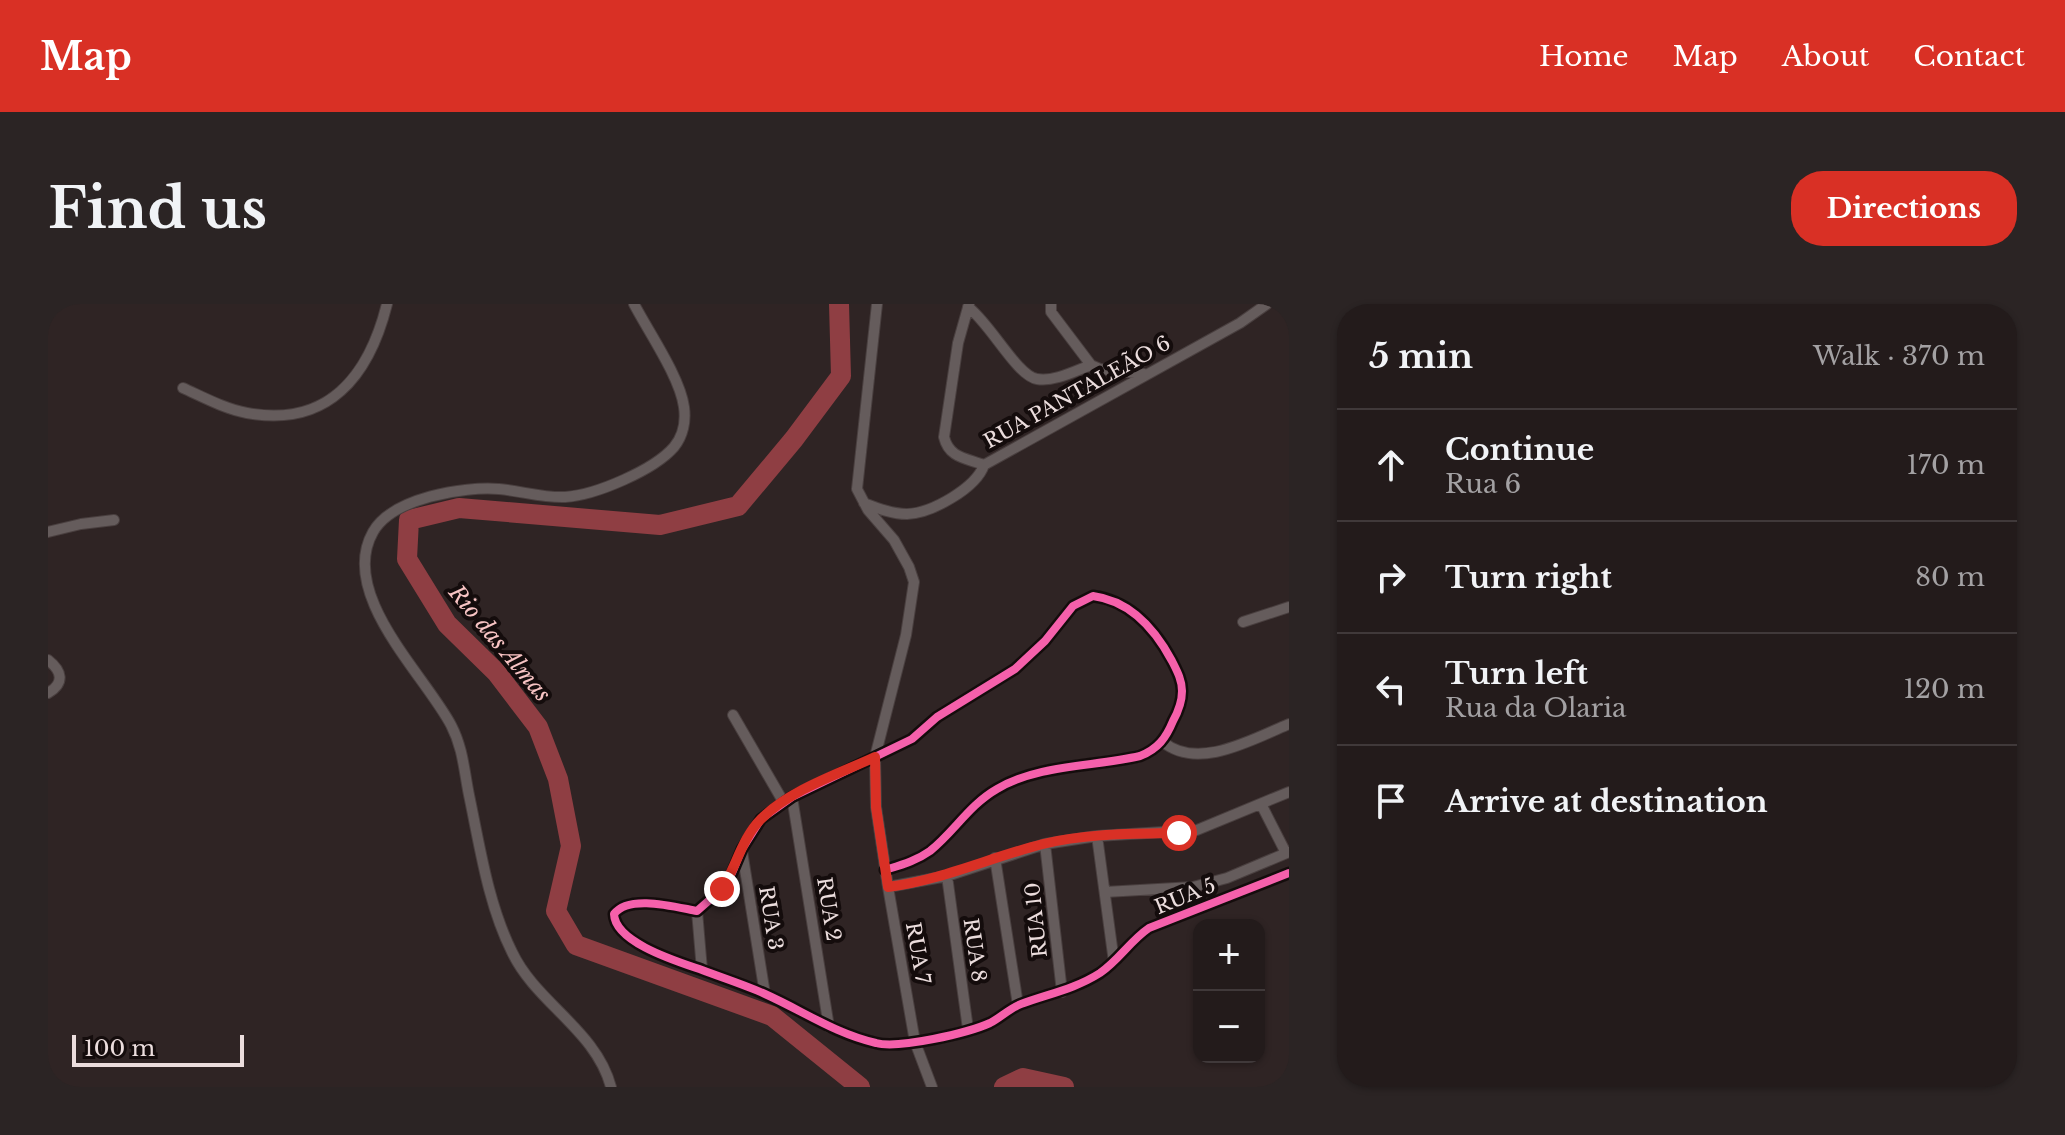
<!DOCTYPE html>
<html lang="en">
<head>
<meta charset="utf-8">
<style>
	body { margin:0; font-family:"Libre Baskerville",serif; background:#2b2424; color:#f1f3f6 }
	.controls { position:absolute; right:24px; bottom:24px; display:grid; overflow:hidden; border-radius:16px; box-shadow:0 2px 6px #0004 }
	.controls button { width:72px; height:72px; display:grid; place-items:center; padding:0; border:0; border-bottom:2px solid #40393a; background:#231b1b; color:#f1f3f6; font:40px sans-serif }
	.scale { position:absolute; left:24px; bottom:20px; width:172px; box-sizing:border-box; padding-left:8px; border:4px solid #ebdddd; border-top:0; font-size:22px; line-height:28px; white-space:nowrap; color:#ebdddd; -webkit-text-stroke:6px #140c0c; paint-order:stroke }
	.stop { position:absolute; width:24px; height:24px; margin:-18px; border:6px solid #d93025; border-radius:50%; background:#fff }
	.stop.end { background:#d93025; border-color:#fff; box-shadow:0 2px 8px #0008 }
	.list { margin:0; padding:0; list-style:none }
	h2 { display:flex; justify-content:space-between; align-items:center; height:104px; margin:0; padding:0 32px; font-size:34px }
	h2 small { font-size:26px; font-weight:400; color:#a3a1a3 }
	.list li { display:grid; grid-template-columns:52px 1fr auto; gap:24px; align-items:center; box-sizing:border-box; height:112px; padding:0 32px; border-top:2px solid #40393a }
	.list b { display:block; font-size:30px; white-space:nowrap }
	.list p { margin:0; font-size:26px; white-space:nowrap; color:#a3a1a3 }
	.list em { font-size:26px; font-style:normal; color:#a3a1a3 }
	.icon { flex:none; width:44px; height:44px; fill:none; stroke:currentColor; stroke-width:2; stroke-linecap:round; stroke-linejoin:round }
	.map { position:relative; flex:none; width:1241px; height:783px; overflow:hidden; border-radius:32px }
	header { display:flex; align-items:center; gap:48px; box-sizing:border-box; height:112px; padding:0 40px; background:#d93025; color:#fff }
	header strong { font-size:38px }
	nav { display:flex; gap:44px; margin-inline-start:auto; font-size:28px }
	.intro { display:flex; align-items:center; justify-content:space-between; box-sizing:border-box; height:192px; padding:0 48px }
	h1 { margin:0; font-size:56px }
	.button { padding:20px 36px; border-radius:32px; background:#d93025; color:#fff; font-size:28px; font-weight:700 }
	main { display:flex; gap:48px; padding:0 48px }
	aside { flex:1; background:#231b1b; border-radius:32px; box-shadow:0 2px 6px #0004 }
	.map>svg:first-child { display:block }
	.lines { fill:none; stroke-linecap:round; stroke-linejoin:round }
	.river { stroke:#8f3e43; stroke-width:20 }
	.minor-casing { stroke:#493f3f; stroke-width:12 }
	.minor { stroke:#655c5c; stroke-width:10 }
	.cycleway-casing { stroke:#140c0c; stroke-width:13 }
	.cycleway { stroke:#f560ab; stroke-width:8 }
	.route { stroke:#d93025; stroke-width:10 }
	.labels { text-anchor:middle; stroke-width:8; stroke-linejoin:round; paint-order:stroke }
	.street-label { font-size:20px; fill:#ebdddd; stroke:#140c0c }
	.water-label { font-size:22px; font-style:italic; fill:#f8c4c4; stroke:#140c0c }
</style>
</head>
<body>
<header>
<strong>Map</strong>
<nav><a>Home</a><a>Map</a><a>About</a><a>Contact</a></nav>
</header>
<div class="intro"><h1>Find us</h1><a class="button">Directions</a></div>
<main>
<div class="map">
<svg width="1241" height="783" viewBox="0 0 1241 783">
	<rect width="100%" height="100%" fill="#2f2424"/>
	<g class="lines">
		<path class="river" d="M791 0 793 72 746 135 690 202 612 221 411 204 361 216 359 255 399 320 448 368 490 423 510 475 523 542 508 607 528 641 724 712 812 783
			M956 783 975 774 1016 783"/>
		<g class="minor-casing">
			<path id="minor" d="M829 0 809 185 820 206 846 236 861 263 866 278 858 331 827 453 828 503 840 583 867 738 884 783
				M921 0 910 39 896 133C901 154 918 154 936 161
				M1003 0V8L1043 61 1052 65 1096 70
				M920 3C942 19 969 72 989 75 1006 78 1027 67 1043 61
				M135 84C155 93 177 105 199 109 280 124 321 72 339 0
				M816 199C829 204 844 210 859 210 884 209 928 184 936 161L1192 19 1219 0
				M0 228 33 220 66 216
				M1195 318 1241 303
				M0 356C14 367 17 379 0 389
				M685 411 736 499
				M1115 438C1150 467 1205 435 1241 420
				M744 493 781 723
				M1213 500 1238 549
				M1049 532 1066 658
				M997 540 1014 688
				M694 547 717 690
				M947 554 970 701
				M837 566C853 561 868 557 882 547 906 528 921 501 949 485 991 460 1046 463 1092 452 1110 445 1118 434 1125 417 1130 408 1134 398 1134 387 1134 376 1129 367 1124 357 1107 325 1083 297 1045 292L1025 302 997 337 967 365 889 413 864 435 744 493 713 515 694 545 684 569 674 585 649 607C627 603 581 590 566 610 567 639 631 658 654 666 675 674 697 681 717 690 755 707 788 730 828 739 851 745 920 729 942 719 952 714 962 704 973 700 1000 690 1027 685 1052 669 1071 656 1082 637 1101 624L1241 569
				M899 572 920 725
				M840 583 899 572 997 540 1049 532 1149 526 1241 488
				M1057 588 1145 583 1179 574 1241 548
				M649 607 654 666
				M1115 617 1116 585
				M563 783C548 726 488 699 464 648 440 600 432 543 421 491 416 466 415 444 403 421 376 370 290 290 325 228 344 194 416 182 451 185 473 187 496 194 517 193 548 191 606 166 626 143 635 132 638 117 636 103 632 73 600 27 586 0"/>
		</g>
		<use href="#minor" class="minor"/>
		<g class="cycleway-casing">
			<path id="cycleway" d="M837 566C853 561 868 557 882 547 906 528 921 501 949 485 991 460 1046 463 1092 452 1110 445 1118 434 1125 417 1130 408 1134 398 1134 387 1134 376 1129 367 1124 357 1107 325 1083 297 1045 292L1025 302 997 337 967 365 889 413 864 435 744 493 713 515 694 545 684 569 674 585 649 607C627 603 581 590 566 610 567 639 631 658 654 666 675 674 697 681 717 690 755 707 788 730 828 739 851 745 920 729 942 719 952 714 962 704 973 700 1000 690 1027 685 1052 669 1071 656 1082 637 1101 624L1241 569"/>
		</g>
		<use href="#cycleway" class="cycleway"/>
	</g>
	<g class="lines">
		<path class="route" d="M674 585C688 563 694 534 713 515 742 486 790 470 827 453L828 503 840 583C894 576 943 553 995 540 1039 529 1086 530 1131 529"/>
	</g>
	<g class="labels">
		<g class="street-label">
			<text transform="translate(1029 88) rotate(-29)" y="7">RUA PANTALEÃO 6</text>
			<text transform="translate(1137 592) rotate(-22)" y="7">RUA 5</text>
			<text transform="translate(781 605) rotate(81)" y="7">RUA 2</text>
			<text transform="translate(723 614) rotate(81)" y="7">RUA 3</text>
			<text transform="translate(988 616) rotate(-96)" y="7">RUA 10</text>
			<text transform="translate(927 646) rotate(82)" y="7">RUA 8</text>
			<text transform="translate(870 649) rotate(80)" y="7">RUA 7</text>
		</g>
		<g class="water-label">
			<text transform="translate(452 339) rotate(50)" y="8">Rio das Almas</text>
		</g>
	</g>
</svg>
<div class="controls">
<button>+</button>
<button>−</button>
</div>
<div class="scale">100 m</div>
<div class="stop" style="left:1131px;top:529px"></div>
<div class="stop end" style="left:674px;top:585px"></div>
</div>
<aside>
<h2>5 min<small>Walk · 370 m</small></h2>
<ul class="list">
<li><svg class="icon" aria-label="ahead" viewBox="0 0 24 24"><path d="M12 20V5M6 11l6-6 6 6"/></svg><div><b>Continue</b><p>Rua 6</p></div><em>170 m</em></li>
<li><svg class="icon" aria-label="right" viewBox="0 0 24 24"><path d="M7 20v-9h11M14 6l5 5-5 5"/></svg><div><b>Turn right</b></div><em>80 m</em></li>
<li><svg class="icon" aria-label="left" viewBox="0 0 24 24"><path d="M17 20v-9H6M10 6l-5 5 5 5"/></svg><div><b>Turn left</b><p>Rua da Olaria</p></div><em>120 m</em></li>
<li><svg class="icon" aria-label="arrive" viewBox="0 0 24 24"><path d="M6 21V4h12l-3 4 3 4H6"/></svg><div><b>Arrive at destination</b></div></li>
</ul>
</aside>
</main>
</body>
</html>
